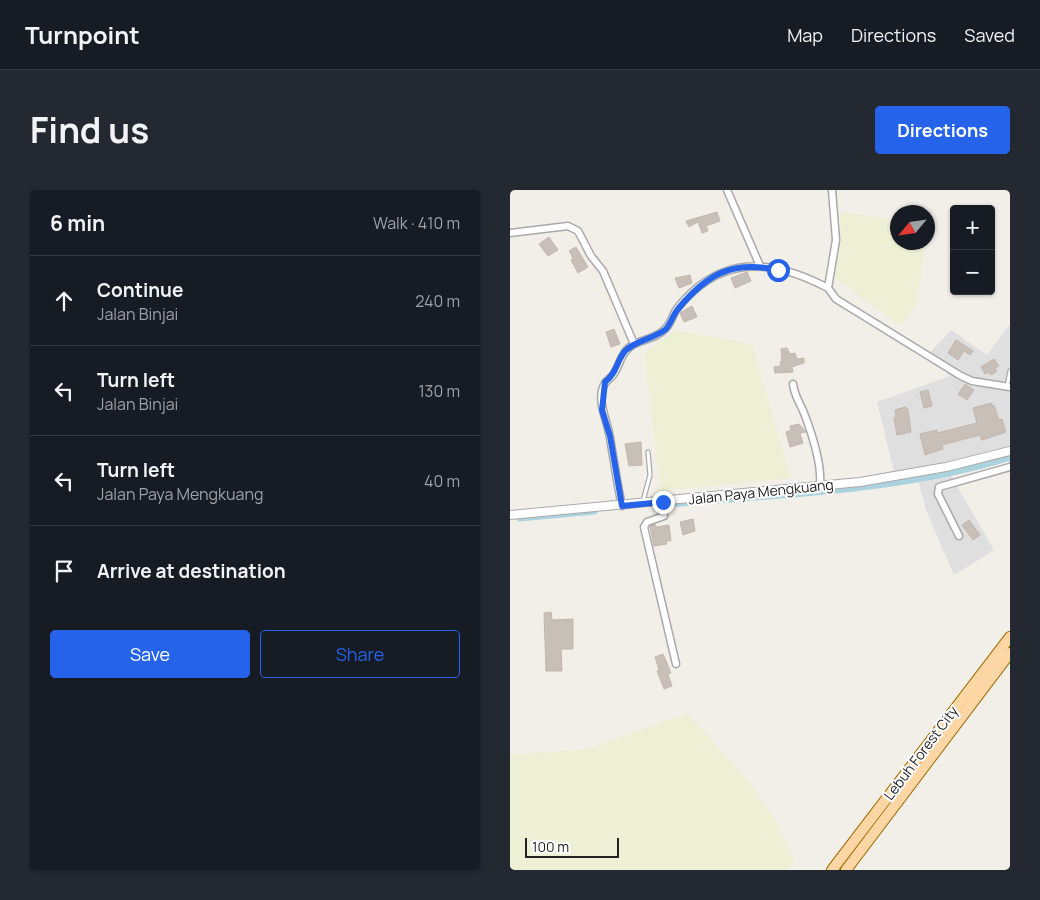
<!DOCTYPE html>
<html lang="en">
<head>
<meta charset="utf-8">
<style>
	body { margin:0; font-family:Manrope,sans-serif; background:#242831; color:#f1f3f6 }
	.controls { position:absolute; right:15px; top:15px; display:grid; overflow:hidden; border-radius:5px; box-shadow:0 1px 4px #0004 }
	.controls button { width:45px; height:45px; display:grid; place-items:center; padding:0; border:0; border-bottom:1px solid #363941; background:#171b24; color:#f1f3f6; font:25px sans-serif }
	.compass { position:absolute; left:380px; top:15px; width:45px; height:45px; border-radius:50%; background:#171b24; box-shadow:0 1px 4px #0004; rotate:241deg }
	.scale { position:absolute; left:15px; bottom:12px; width:94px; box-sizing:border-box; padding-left:5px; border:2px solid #222; border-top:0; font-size:14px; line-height:18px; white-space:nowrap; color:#222; -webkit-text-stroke:4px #fff; paint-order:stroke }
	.stop { position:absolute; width:15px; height:15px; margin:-11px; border:4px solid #2563eb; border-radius:50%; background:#fff }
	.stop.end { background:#2563eb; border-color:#fff; box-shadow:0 1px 5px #0008 }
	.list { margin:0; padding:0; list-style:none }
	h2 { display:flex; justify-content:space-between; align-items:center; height:65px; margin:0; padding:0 20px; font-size:21px }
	h2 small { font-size:16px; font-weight:400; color:#9ea1a6 }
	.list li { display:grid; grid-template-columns:32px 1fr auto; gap:15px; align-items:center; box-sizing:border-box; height:90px; padding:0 20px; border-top:1px solid #363941 }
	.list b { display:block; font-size:19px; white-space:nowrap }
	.list p { margin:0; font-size:16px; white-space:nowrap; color:#9ea1a6 }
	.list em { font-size:16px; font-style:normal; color:#9ea1a6 }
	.actions { display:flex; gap:10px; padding:15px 20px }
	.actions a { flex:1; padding:11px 0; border:1px solid #2563eb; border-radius:5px; text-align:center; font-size:18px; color:#2563eb }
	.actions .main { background:#2563eb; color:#fff }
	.icon { flex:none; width:28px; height:28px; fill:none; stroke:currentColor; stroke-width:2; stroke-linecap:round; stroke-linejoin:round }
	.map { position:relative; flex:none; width:500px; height:680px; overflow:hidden; border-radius:5px }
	header { display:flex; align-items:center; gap:30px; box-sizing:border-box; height:70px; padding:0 25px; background:#171b24; border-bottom:1px solid #363941 }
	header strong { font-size:24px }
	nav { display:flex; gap:28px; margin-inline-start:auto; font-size:18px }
	.intro { display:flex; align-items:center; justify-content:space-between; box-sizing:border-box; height:120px; padding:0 30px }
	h1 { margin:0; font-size:35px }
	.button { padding:12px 22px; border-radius:5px; background:#2563eb; color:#fff; font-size:18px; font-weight:700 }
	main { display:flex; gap:30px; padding:0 30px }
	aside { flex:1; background:#171b24; border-radius:5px; box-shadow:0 1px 4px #0004 }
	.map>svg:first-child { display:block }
	.residential { fill:#e0dfdf }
	.farmland { fill:#eef0d5 }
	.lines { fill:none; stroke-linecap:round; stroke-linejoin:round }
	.canal { stroke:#aad3df; stroke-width:7 }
	.building { fill:#c7bfb8; stroke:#c4b6ab }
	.service-casing { stroke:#a9a9a9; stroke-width:5.5 }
	.minor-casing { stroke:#a9a9a9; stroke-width:9 }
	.tertiary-casing { stroke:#a9a9a9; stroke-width:10 }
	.primary-casing { stroke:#a06b00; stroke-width:12 }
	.service { stroke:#fff; stroke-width:3 }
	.minor { stroke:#fff; stroke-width:6 }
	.tertiary { stroke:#fff; stroke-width:8 }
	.primary { stroke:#fcd6a4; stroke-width:10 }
	.route { stroke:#2563eb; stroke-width:6 }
	.labels { text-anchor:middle; stroke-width:4; stroke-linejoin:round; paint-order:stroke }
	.street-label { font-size:14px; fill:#222; stroke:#fff }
</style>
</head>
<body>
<header>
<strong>Turnpoint</strong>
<nav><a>Map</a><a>Directions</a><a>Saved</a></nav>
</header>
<div class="intro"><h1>Find us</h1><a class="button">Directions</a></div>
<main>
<aside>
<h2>6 min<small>Walk · 410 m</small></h2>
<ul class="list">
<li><svg class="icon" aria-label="ahead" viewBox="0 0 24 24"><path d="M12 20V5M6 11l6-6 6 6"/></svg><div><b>Continue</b><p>Jalan Binjai</p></div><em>240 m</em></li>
<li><svg class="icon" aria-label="left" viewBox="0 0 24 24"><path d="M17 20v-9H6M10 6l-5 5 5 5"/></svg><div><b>Turn left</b><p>Jalan Binjai</p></div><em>130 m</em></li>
<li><svg class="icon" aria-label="left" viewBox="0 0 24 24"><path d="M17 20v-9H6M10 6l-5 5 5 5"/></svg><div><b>Turn left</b><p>Jalan Paya Mengkuang</p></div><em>40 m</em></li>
<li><svg class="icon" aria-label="arrive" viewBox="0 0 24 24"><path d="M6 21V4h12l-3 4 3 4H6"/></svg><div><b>Arrive at destination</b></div></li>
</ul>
<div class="actions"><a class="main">Save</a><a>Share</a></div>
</aside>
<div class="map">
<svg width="500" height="680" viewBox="0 0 500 680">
	<rect width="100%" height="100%" fill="#f2efe9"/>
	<path class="residential" d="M498 136 500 137V281L496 262 436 277 484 360 444 385 416 320 406 283 385 286 367 212 440 186 418 165 441 140 477 165Z"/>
	<path class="farmland" d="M330 22 387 30 388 52 416 53 407 114 390 135 325 88 331 52Z
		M165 140 242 154 281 288 150 301 134 164Z
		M177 523 244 598 267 634 286 672 277 680H0V565L78 559Z"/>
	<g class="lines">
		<path class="canal" d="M147 315C265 304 387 302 500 267
			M10 328 84 321"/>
	</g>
	<path class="building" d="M207 22 210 31 196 36 198 41 192 43 188 32 179 37 176 31Z
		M39 47 48 60 38 66 29 54Z
		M66 57 78 77 68 83 61 70 63 68 59 61Z
		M237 82 241 91 225 98 221 88Z
		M180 85 182 93 169 98 165 88Z
		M182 116 187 127 174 132 170 123Z
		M104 139 110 154 101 157 96 142Z
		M446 150 463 161 460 165 454 161 448 170 438 163Z
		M277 158 280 164 285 163 287 169 294 168V173L282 177 283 182 265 183 264 177 271 176 270 172 272 171 271 159Z
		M484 169 489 176 485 178 487 181 481 185 479 182 475 184 471 177Z
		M455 194 464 200 457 210 448 204Z
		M418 200 422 216 414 218 410 202Z
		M481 213 482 216 484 215 489 230 492 229 496 242 472 250 470 245 432 255 433 259 415 265 410 244 427 240V243L467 233 463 218Z
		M395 217 398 219 401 242 387 245 384 228H386L385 220Z
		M289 234 296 242 290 243 293 253 280 257 276 242 281 240 280 236Z
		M131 252 132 275 119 276 115 254Z
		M183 329 185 341 173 345 170 332Z
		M459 330 470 345 463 350 452 335Z
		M145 334 146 337 159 335 161 351H156L157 354 144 356 140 336Z
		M41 422 42 430 63 429V459H51L52 481H36L34 423Z
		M153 464 161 483 158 484 162 496 154 499 147 481 149 480 145 467Z"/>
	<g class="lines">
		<g class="service-casing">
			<path id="service" d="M497 197 500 181
				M133 311 140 285 138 262"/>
		</g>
		<g class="minor-casing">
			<path id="minor" d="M217 0 250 76
				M322 0 326 50 318 98 326 109 451 186 462 191 500 197
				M0 43 58 36 68 41 81 66 93 81 124 154
				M283 194C284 205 290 213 294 223 302 244 312 273 310 295
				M153 311 154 326 137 332 134 337 166 474
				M112 316C107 293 104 271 100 248 98 231 85 210 95 193 97 190 101 188 103 185 111 174 110 162 124 154 135 149 149 147 157 137 161 132 163 125 166 120 209 64 261 68 318 98
				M449 346 428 304 429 297 500 277"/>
		</g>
		<g class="tertiary-casing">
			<path id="tertiary" d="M0 325 350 292 436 277 500 261"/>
		</g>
		<g class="primary-casing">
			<path id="primary" d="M322 680 500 447
				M336 680 500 463"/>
		</g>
		<use href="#service" class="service"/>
		<use href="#minor" class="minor"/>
		<use href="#tertiary" class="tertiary"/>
		<use href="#primary" class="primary"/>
	</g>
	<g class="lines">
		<path class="route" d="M153 312 112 316 100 246 92 220 95 192C107 183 106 172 115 161 126 150 144 149 156 139 161 133 163 125 168 119 197 84 222 70 268 80"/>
	</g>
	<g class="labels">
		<g class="street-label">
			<text transform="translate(251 302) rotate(-6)" y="5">Jalan Paya Mengkuang</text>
			<text transform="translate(411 563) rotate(-53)" y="5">Lebuh Forest City</text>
		</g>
	</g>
</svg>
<div class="controls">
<button>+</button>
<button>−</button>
</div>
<svg class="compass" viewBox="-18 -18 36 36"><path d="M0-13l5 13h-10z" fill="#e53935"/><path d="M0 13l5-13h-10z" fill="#9ea1a6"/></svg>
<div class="scale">100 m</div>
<div class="stop" style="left:268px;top:80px"></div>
<div class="stop end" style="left:153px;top:312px"></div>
</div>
</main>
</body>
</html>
